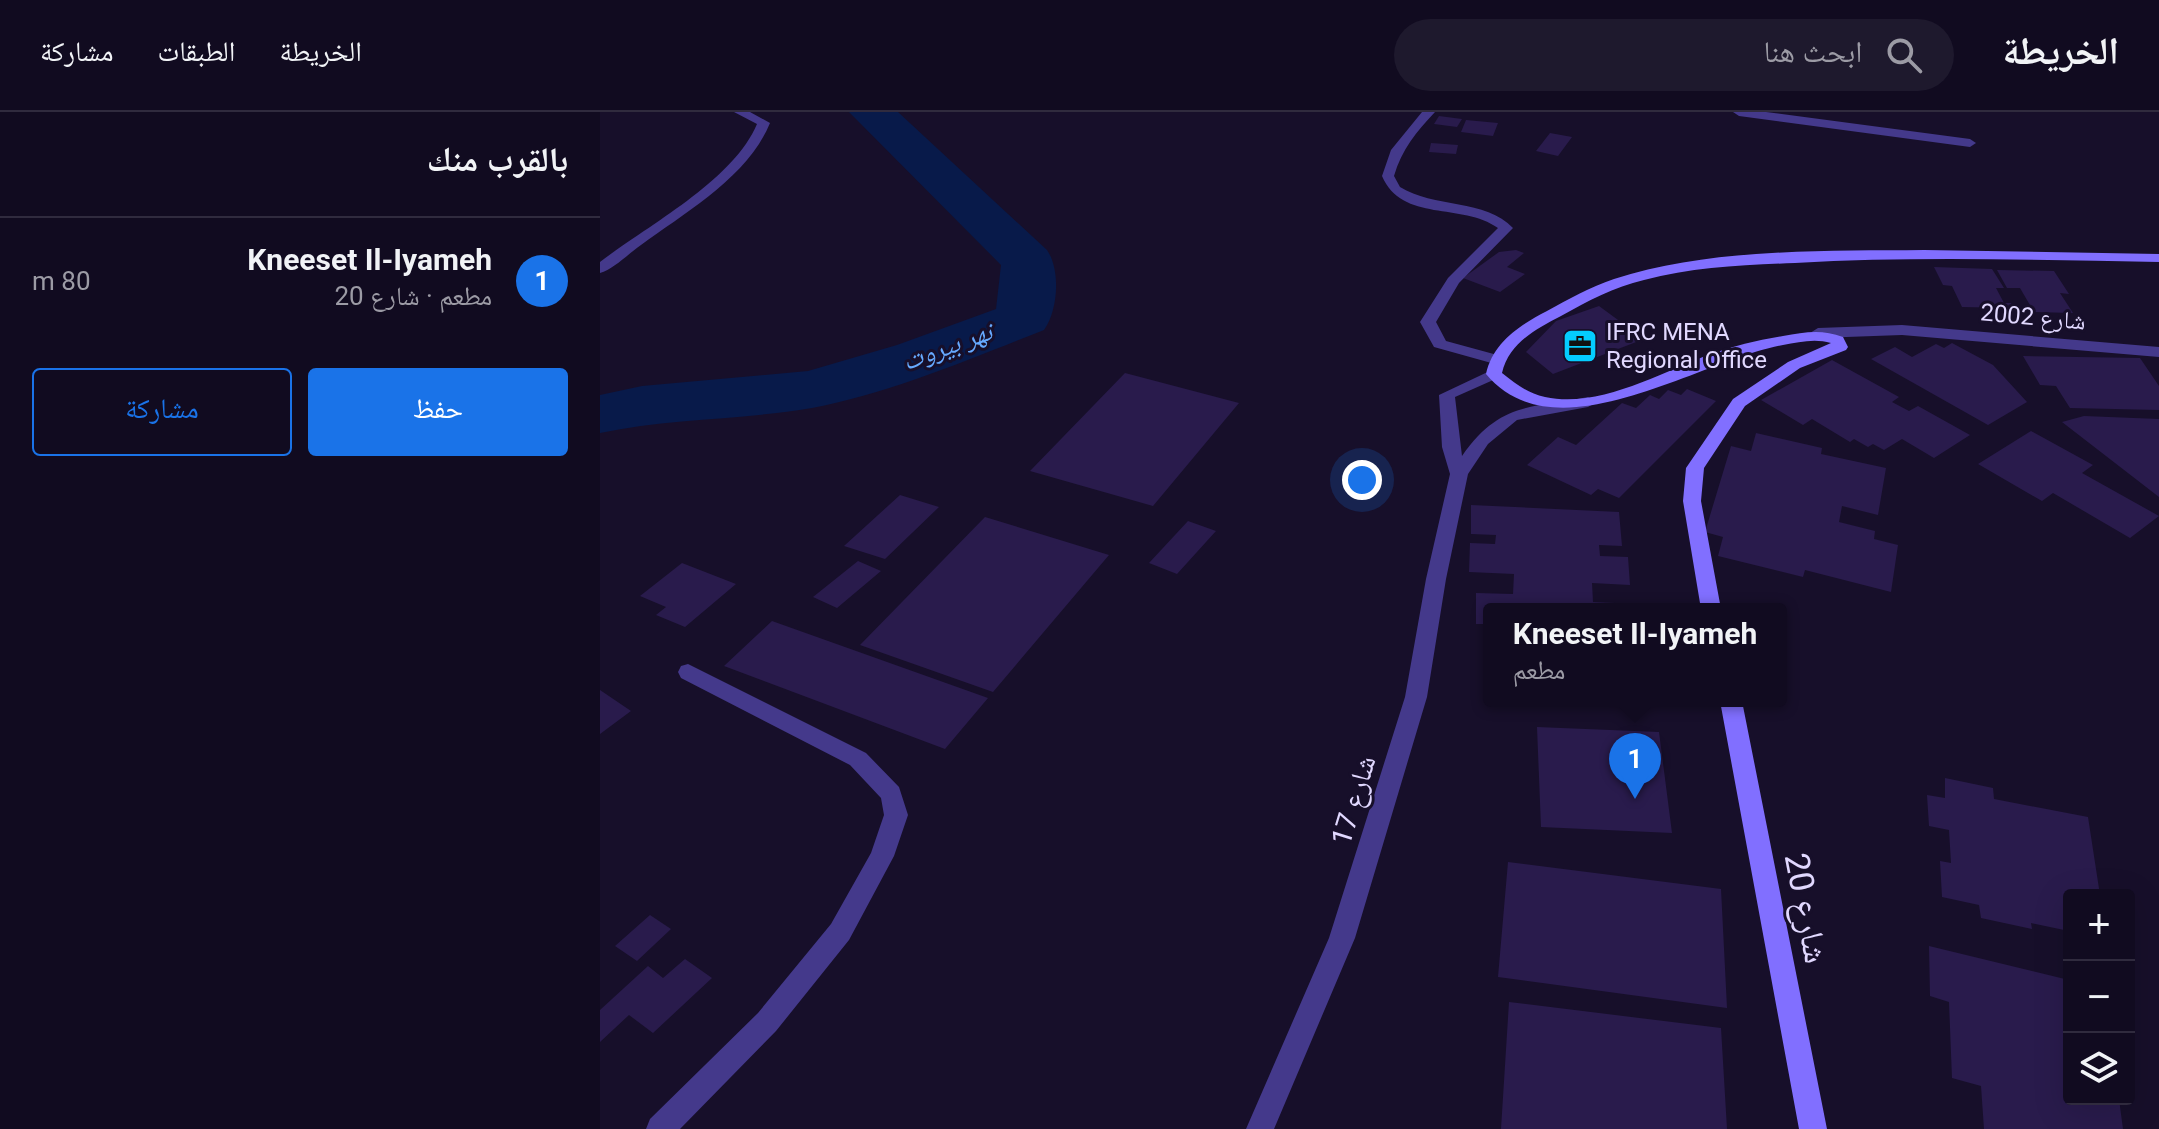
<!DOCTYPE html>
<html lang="ar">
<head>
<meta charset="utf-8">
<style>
	body { margin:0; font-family:Roboto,"Noto Naskh Arabic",sans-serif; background:#1e192d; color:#f1f3f6; direction:rtl }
	.controls { position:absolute; right:24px; bottom:24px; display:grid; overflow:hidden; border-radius:8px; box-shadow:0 8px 32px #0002 }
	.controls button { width:72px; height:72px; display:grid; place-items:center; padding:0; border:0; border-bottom:2px solid #302b3e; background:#110b20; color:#f1f3f6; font:40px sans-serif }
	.you { position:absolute; left:762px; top:368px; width:28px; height:28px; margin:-20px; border:6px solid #fff; border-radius:50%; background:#1a73e8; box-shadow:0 0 0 12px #1a73e833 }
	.badge { display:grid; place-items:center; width:52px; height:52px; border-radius:50%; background:#1a73e8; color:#fff; font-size:26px; font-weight:700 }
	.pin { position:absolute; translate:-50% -66px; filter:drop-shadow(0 2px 4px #0008) }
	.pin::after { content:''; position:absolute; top:42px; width:28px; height:24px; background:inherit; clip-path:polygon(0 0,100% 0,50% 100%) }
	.popup { position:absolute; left:883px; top:491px; width:304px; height:104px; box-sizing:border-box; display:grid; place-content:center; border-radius:8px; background:#110b20; filter:drop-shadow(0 2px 6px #0005); font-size:26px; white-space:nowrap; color:#9c9ba5 }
	.popup b { font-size:30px; color:#f1f3f6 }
	.popup::after { content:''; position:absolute; left:50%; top:100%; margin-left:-16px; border:16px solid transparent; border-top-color:#110b20 }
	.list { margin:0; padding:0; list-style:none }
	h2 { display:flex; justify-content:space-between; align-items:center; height:104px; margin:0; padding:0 32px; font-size:34px }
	h2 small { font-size:26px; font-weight:400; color:#9c9ba5 }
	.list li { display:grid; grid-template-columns:52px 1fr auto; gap:24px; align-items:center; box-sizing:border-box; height:128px; padding:0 32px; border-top:2px solid #302b3e }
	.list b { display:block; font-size:30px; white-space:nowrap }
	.list p { margin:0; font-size:26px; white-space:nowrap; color:#9c9ba5 }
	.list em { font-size:26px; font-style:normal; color:#9c9ba5 }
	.actions { display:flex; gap:16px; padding:24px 32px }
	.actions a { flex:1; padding:18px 0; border:2px solid #1a73e8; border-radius:8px; text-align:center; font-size:28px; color:#1a73e8 }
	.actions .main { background:#1a73e8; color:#fff }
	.icon { flex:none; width:44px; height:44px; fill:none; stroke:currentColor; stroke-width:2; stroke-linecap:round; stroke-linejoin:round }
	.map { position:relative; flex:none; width:1559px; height:1017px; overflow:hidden; direction:ltr }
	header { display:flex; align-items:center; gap:48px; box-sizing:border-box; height:112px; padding:0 40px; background:#110b20; border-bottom:2px solid #302b3e }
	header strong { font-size:38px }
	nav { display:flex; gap:44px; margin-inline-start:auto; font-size:28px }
	.search { width:560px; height:72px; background:#1e192d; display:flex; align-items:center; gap:20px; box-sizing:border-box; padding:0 28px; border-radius:44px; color:#9c9ba5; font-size:30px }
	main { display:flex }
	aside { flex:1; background:#110b20 }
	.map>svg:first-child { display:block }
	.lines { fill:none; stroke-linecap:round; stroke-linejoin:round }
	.river { fill:#081a4a; fill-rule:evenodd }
	.building { fill:#291b4c }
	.street { fill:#44398b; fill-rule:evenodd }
	.secondary { fill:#816fff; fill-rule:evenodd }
	.labels { text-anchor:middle; stroke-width:6; stroke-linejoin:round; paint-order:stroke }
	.far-street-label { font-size:24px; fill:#e1d8ff; stroke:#170f2a }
	.far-poi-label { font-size:24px; fill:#e1d8ff; stroke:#170f2a; text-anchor:start }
	.far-water-label { font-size:26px; font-style:italic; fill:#66a9ff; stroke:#170f2a }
	.street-label { font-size:28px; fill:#e1d8ff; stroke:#170f2a }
	.near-street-label { font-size:34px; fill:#e1d8ff; stroke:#170f2a }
</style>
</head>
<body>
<header>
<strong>الخريطة</strong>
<div class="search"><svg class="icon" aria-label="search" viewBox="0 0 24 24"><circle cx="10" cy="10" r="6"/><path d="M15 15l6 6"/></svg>ابحث هنا</div>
<nav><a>الخريطة</a><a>الطبقات</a><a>مشاركة</a></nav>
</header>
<main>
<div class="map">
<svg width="1559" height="1017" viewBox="0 0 1559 1017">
	<rect width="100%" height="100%" fill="#170f2a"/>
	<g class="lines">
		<path class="river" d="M249 0H298L447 138C461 158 458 199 444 218 373 246 288 282 212 296 142 308 70 306 0 321V283L42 274 208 259 297 233 396 197 401 153Z"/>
	</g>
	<path class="building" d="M839 4 862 7 857 15 834 12Z
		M866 8 898 11 893 24 861 20Z
		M950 21 972 25 958 44 936 39Z
		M831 31 858 33 856 42 829 40Z
		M916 138 924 141 907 155 925 162 900 180 863 166 899 140Z
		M1334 155 1392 157 1404 176H1396L1404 191H1411L1413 196 1362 195 1352 174 1343 173Z
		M1397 158 1454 159 1469 182 1460 181 1473 201 1434 200 1420 176H1407Z
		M999 194 1044 227 953 262 926 240 956 209Z
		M1352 231 1393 253 1427 290 1388 313 1271 247 1295 235 1312 245 1336 232 1344 236Z
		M1423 244 1540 246 1559 274V298L1470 296 1456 274 1440 273Z
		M1232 248 1299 285 1292 290 1309 299 1318 294 1370 323 1334 346 1302 327 1284 338 1273 332 1268 335 1254 327 1250 330 1212 307 1203 313 1161 288Z
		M525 261 639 291 553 394 430 359Z
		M1087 277 1116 289 1019 386 998 377 991 383 927 353 958 325 976 333 1022 291 1036 296 1050 283 1059 287 1068 278 1081 283Z
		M1484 304 1559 307V385L1462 310Z
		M1431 319 1493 353 1482 361 1559 404 1530 426 1453 381 1442 389 1378 352Z
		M1156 321 1222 336 1221 342 1286 356 1278 403 1242 394 1239 410 1275 419 1274 427 1298 433 1291 480 1205 458 1203 465 1118 444 1123 425 1105 420 1131 334 1151 339Z
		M300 383 339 395 285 447 244 434Z
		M871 393 1019 400 1022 434 999 433 1000 444 1028 445 1030 473 992 471 993 490 1037 492 1038 497H889V512H876V481L913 482 914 462 869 460 870 431 895 432 896 423 871 422Z
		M385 405 509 443 393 580 260 533Z
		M588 409 616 419 577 462 549 451Z
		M258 449 281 459 237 496 213 485Z
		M82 451 136 472 85 515 56 503 66 495 40 484Z
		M172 509 388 586 345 637 124 554Z
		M0 578 31 599 0 622Z
		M937 615 1059 620 1072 721 941 715Z
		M1345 666 1393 676 1394 687 1488 705 1500 783H1469V819L1431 811 1432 817 1381 806 1379 793 1342 785 1340 749 1351 751 1349 718 1329 714 1327 683 1345 686Z
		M908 750 1121 777 1127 896 898 865Z
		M50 803 71 817 37 849 15 834Z
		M1329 834 1469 868V987H1519L1523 1017H1384L1381 974 1352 966 1349 890 1330 884Z
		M85 847 112 866 53 921 29 903 0 930V898L48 854 63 866Z
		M909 890 1121 916 1127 1017H901Z"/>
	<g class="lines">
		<path class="street" d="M134 0H150L170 11C148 65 86 100 41 133 28 142 14 157 0 161V150C48 113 133 69 157 12Z
			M822 0H835C816 20 802 37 794 64L800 75C833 96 886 87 913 116L859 171 836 210 846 229 901 244V250L895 252 834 235 820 210 848 166 898 116C862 90 802 111 782 64L791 38Z
			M1133 0H1166L1370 27 1376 31 1370 35 1139 4Z
			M1302 213 1559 235V245L1302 223 1218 226 1210 221 1218 216Z
			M894 257 900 259V265L855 285 862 344C899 291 930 296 988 285L996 290 988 295 917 308 888 332 868 362 846 467 827 585 755 826 674 1017H646L729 826 805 585 826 467 850 362 842 335 839 283Z
			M88 552 266 641 299 675 308 703 294 744 249 828 176 919 80 1017H46L50 1007 158 901 231 812 271 741 284 703 281 686 250 653 81 566 78 560 81 554Z"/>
		<path class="secondary" d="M1324 138 1559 142V150C1438 148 1316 144 1195 151 1144 153 1093 155 1044 168 1014 175 988 189 961 204 936 217 909 231 902 261 916 272 927 281 945 285 1000 297 1061 260 1111 242 1134 234 1158 228 1183 224 1205 220 1222 217 1243 225L1248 235 1246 238 1200 256 1145 294 1104 356 1101 389 1121 497H1101L1083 389 1086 356 1133 287 1188 250 1231 231C1215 226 1199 230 1183 233 1099 248 956 346 886 262 893 230 920 213 947 199 969 187 990 175 1014 167 1109 136 1224 139 1324 138Z
			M1120 589H1142L1227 1017H1199Z"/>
	</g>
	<defs>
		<g id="office-square" transform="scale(1.8)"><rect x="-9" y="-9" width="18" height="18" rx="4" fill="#04cdff" stroke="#170f2a"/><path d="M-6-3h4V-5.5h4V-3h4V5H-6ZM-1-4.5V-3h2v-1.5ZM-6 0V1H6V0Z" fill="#111"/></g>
	</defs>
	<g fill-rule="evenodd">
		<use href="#office-square" x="980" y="234"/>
	</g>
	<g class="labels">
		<g class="far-street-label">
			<text transform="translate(1433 205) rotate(5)" y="8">شارع 2002</text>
		</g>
		<g class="far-poi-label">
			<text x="1006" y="228">IFRC MENA<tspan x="1006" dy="28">Regional Office</tspan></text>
		</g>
		<g class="far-water-label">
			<text transform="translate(347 234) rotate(-20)" y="9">نهر بيروت</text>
		</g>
		<g class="street-label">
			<text transform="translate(753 688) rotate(-73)" y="10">شارع 17</text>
		</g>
		<g class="near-street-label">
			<text transform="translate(1207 796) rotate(79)" y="12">شارع 20</text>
		</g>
	</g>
</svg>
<div class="controls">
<button>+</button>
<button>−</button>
<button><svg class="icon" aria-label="layers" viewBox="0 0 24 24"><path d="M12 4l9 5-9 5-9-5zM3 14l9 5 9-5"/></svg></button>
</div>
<div class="you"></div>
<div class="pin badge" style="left:1035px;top:687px">1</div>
<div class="popup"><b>Kneeset Il-Iyameh</b>مطعم</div>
</div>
<aside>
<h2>بالقرب منك<small></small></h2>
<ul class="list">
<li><span class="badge">1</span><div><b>Kneeset Il-Iyameh</b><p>مطعم · شارع 20</p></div><em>80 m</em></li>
</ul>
<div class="actions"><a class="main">حفظ</a><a>مشاركة</a></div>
</aside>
</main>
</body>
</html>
